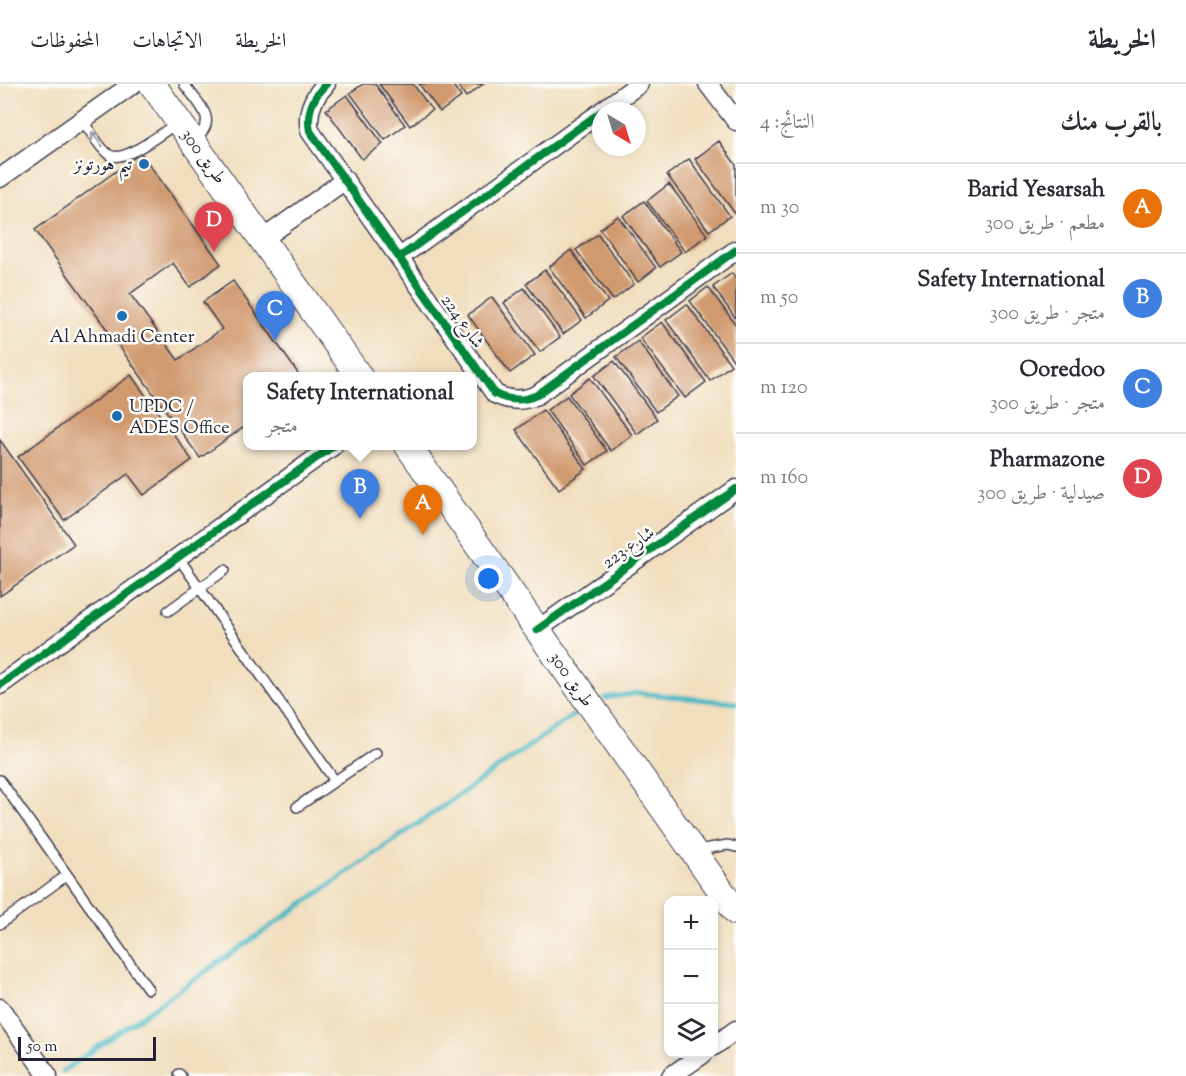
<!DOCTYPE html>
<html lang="ar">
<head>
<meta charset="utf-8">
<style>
	body { margin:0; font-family:"Sorts Mill Goudy",Amiri,serif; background:#f7f7f7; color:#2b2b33; direction:rtl }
	.controls { position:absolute; right:18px; bottom:18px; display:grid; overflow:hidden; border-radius:12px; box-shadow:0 3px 9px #0003 }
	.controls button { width:54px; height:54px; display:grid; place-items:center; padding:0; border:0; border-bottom:2px solid #e1e1e2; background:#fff; color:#2b2b33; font:30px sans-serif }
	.compass { position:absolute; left:592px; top:18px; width:54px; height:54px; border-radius:50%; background:#fff; box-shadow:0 3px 9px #0003; rotate:142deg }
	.scale { position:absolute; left:18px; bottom:15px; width:138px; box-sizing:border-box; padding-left:6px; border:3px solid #22223b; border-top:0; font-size:16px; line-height:21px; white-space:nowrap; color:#22223b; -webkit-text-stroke:4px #fdfcf7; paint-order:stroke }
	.you { position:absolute; left:489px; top:495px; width:21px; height:21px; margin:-15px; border:4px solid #fff; border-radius:50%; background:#1a73e8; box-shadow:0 0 0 9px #1a73e833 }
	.badge { display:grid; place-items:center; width:39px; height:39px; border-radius:50%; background:#1f6fb2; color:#fff; font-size:20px; font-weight:700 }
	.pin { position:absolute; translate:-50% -50px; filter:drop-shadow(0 2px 3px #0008) }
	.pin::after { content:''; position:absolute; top:32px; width:21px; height:18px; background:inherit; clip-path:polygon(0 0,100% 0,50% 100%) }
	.popup { position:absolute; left:243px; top:288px; width:234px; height:78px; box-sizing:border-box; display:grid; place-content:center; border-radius:12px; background:#fff; filter:drop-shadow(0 2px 4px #0005); font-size:20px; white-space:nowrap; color:#7c7c81 }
	.popup b { font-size:22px; color:#2b2b33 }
	.popup::after { content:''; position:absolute; left:50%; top:100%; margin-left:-12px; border:12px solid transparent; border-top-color:#fff }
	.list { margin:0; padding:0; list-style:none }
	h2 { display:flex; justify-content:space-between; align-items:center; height:78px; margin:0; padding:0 24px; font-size:26px }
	h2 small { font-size:20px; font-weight:400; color:#7c7c81 }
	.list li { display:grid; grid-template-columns:39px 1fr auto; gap:18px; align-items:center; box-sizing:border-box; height:90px; padding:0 24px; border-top:2px solid #e1e1e2 }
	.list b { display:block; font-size:22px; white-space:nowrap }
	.list p { margin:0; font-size:20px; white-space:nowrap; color:#7c7c81 }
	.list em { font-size:20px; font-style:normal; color:#7c7c81 }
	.icon { flex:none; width:33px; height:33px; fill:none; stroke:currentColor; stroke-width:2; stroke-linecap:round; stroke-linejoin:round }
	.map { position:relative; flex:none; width:736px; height:992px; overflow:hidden; direction:ltr }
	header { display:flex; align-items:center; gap:36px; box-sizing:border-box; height:84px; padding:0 30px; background:#fff; border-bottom:2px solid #e1e1e2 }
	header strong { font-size:28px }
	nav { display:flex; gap:33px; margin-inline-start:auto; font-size:21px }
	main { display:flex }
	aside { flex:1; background:#fff }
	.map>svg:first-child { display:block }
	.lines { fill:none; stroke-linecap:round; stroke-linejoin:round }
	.stream { stroke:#4ab8c3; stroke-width:5 }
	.building { fill:#d0996e }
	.lane-casing { stroke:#413e4f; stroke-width:12 }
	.street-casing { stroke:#413e4f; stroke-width:21 }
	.secondary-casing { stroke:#413e4f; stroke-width:28 }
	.lane { stroke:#fff; stroke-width:9 }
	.street { stroke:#fff; stroke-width:18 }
	.secondary { stroke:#fff; stroke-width:26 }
	.cycleway-casing { stroke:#fdfcf7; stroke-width:11 }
	.cycleway { stroke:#00873e; stroke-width:8 }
	.oneway { stroke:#9c9ca7 }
	.poi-dot { fill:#1f6fb2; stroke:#fdfcf7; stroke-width:2 }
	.labels { text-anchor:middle; stroke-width:5; stroke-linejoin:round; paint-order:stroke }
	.street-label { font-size:18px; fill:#22223b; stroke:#fdfcf7 }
	.poi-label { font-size:18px; fill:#22223b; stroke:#fdfcf7; text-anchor:end }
</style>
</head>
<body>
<header>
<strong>الخريطة</strong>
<nav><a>الخريطة</a><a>الاتجاهات</a><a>المحفوظات</a></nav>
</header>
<main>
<aside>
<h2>بالقرب منك<small>النتائج: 4</small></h2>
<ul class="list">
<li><span class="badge" style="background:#e8710a">A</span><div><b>Barid Yesarsah</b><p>مطعم · طريق 300</p></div><em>30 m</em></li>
<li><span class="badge" style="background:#3f7fe0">B</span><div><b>Safety International</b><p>متجر · طريق 300</p></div><em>50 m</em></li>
<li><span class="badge" style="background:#3f7fe0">C</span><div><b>Ooredoo</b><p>متجر · طريق 300</p></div><em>120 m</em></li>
<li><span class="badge" style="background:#e0444e">D</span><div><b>Pharmazone</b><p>صيدلية · طريق 300</p></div><em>160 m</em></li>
</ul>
</aside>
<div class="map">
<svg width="736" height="992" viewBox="0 0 736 992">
	<rect width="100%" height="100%" fill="#fdfcf7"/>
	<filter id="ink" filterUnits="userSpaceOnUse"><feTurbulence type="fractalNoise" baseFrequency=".0167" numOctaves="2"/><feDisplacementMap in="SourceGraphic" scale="12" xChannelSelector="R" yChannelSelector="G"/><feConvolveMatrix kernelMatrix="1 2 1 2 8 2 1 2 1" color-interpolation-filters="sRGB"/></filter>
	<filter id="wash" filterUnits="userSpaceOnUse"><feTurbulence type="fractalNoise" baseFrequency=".008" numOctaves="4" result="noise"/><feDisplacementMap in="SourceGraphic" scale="24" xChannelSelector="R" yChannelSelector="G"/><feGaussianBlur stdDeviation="1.35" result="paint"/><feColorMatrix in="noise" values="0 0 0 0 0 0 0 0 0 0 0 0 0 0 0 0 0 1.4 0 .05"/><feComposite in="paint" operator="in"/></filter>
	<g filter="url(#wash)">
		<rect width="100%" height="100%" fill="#f1debe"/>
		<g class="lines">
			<path class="stream" d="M605 614 639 609 736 619
				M63 987 575 630"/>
		</g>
		<g id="blocks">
			<path class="building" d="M363 0H375L405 41 385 56 350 9Z
				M379 0H413L432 26 410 42Z
				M419 0H452L461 13 440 28Z
				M457 0H483L466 13Z
				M347 11 383 60 362 75 326 26Z
				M719 57 736 81V131L695 75Z
				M141 69 221 180 190 203 173 179 130 210 178 276 222 245 203 218 233 197 300 292H248V340L200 374 35 146Z
				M689 75 730 132 709 147 667 91Z
				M669 100 707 151 685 168 647 117Z
				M644 117 681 168 660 183 623 132Z
				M618 132 656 184 638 198 600 145Z
				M598 150 634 200 613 216 576 166Z
				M571 166 608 217 586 234 549 183Z
				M545 186 582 236 563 250 526 200Z
				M732 189 736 195V235L713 203Z
				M708 203 736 241V280L690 217Z
				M524 204 560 253 540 268 504 219Z
				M492 213 535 271 510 289 468 231Z
				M687 220 731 281 710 297 666 236Z
				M662 238 706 298 685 314 640 254Z
				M638 257 678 312 656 328 616 273Z
				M614 277 657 335 637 350 594 292Z
				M131 291 192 376 144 411 128 390 64 436 18 373Z
				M590 294 632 351 611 367 569 310Z
				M567 312 607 367 587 381 547 326Z
				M543 326 586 385 559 405 516 346Z
				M0 356 74 460 0 512Z"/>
		</g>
	</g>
	<g filter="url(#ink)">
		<use href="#blocks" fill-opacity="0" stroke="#413e4f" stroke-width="1.5"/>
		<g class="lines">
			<g class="lane-casing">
				<path id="lane" d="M184 0C199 21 221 37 193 56
					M82 36C90 46 98 62 108 70 122 82 164 47 177 39
					M178 473 335 697
					M168 527 225 486
					M0 696 148 905
					M297 723 376 669
					M697 766 728 761 736 763
					M0 840 67 791
					M179 990 181 992"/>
			</g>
			<g class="street-casing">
				<path id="street" d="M326 0C313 13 306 28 310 47L495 310C509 317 522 318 537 311L736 166
					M708 0 736 37
					M602 27 639 0
					M0 94 133 0
					M263 155 345 96
					M400 173 601 28
					M537 546 736 405
					M0 601 333 362
					M0 924 48 992
					M714 962 736 946
					M671 992 703 970"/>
			</g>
			<g class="secondary-casing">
				<path id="secondary" d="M152 0 359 292
					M408 362 736 828"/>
			</g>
			<use href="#lane" class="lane"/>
			<use href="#street" class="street"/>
			<use href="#secondary" class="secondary"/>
			<g class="cycleway-casing">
				<path id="cycleway" d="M326 0C313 13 306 28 310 47L495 310C509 317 522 318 537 311L736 166
					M400 173 601 28
					M537 546 736 405
					M0 601 333 362"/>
			</g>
			<use href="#cycleway" class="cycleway"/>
		</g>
		<defs><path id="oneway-shaft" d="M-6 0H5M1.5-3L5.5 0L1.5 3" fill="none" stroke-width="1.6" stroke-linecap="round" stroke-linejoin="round" transform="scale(1.5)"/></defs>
		<use class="oneway" href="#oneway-shaft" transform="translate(97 55) rotate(-127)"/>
	</g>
	<g class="poi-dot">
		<circle cx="144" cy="80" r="6"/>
		<circle cx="122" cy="232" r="6"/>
		<circle cx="117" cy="332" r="6"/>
	</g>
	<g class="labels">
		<g class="street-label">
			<text transform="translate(204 72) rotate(54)" y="6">طريق 300</text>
			<text transform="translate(463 237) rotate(55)" y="6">شارع 224</text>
			<text transform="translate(628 463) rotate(-35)" y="6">شارع 223</text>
			<text transform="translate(572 595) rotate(55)" y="6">طريق 300</text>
		</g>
		<g class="poi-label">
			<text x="132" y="86">تيم هورتونز</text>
			<text x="122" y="258" text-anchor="middle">Al Ahmadi Center</text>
			<text x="129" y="328" text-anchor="start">UPDC /<tspan x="129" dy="21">ADES Office</tspan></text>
		</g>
	</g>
</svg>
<div class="controls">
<button>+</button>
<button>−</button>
<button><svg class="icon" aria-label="layers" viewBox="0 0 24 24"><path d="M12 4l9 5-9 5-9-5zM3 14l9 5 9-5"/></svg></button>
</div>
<svg class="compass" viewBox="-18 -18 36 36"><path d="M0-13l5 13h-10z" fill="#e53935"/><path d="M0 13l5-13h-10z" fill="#7c7c81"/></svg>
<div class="scale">50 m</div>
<div class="you"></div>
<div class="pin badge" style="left:423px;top:451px;background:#e8710a">A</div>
<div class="pin badge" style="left:360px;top:435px;background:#3f7fe0">B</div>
<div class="popup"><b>Safety International</b>متجر</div>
<div class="pin badge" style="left:275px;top:257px;background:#3f7fe0">C</div>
<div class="pin badge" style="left:214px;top:168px;background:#e0444e">D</div>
</div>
</main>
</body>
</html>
